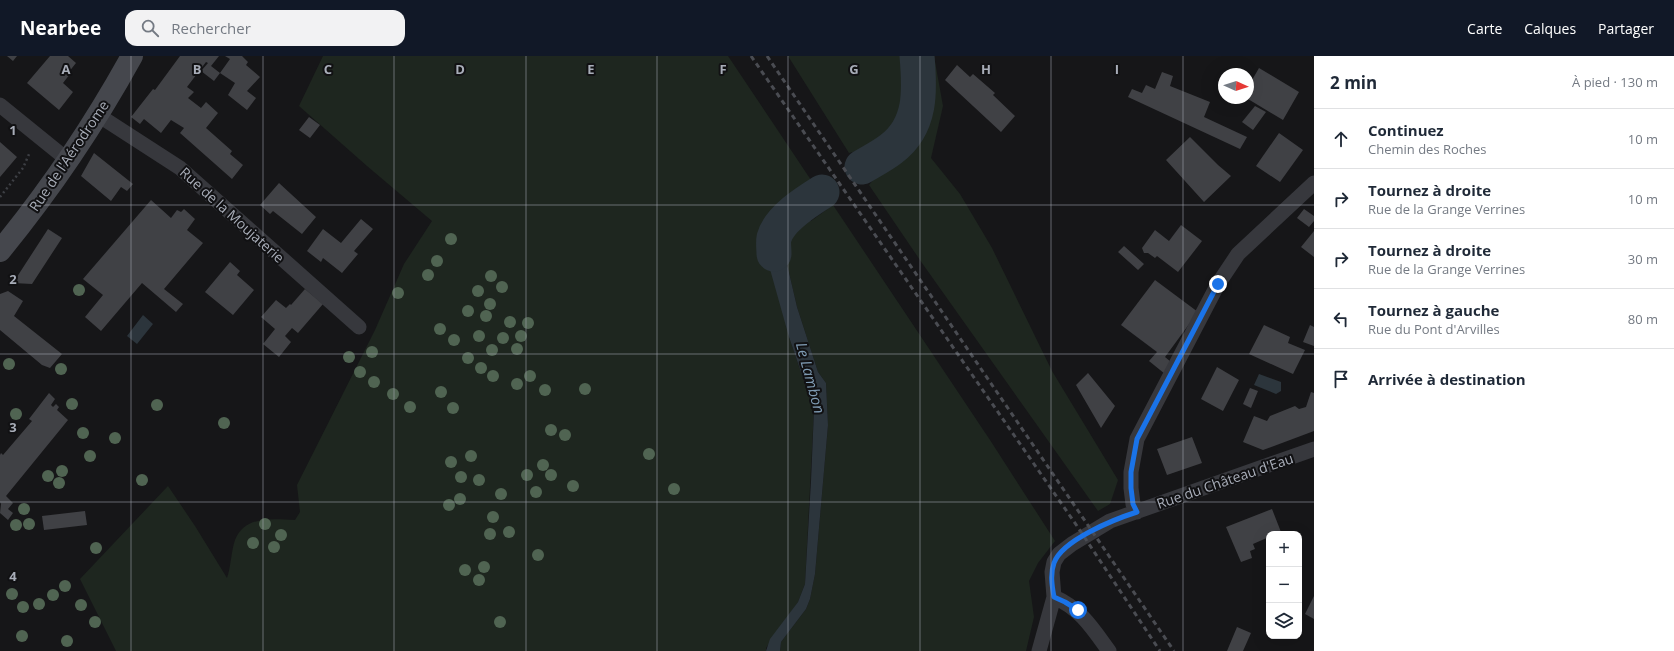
<!DOCTYPE html>
<html lang="fr">
<head>
<meta charset="utf-8">
<style>
	body { margin:0; font-family:"Open Sans",sans-serif; background:#f2f2f3; color:#1f2937 }
	.controls { position:absolute; right:12px; bottom:12px; display:grid; overflow:hidden; border-radius:8px; box-shadow:0 4px 16px #0002 }
	.controls button { width:36px; height:36px; display:grid; place-items:center; padding:0; border:0; border-bottom:1px solid #e0e1e3; background:#fff; color:#1f2937; font:20px sans-serif }
	.compass { position:absolute; left:1218px; top:12px; width:36px; height:36px; border-radius:50%; background:#fff; box-shadow:0 4px 16px #0002; rotate:93deg }
	.stop { position:absolute; width:12px; height:12px; margin:-9px; border:3px solid #1a73e8; border-radius:50%; background:#fff }
	.stop.end { background:#1a73e8; border-color:#fff; box-shadow:0 1px 4px #0008 }
	.list { margin:0; padding:0; list-style:none }
	h2 { display:flex; justify-content:space-between; align-items:center; height:52px; margin:0; padding:0 16px; font-size:17px }
	h2 small { font-size:13px; font-weight:400; color:#747a83 }
	.list li { display:grid; grid-template-columns:26px 1fr auto; gap:12px; align-items:center; box-sizing:border-box; height:60px; padding:0 16px; border-top:1px solid #e0e1e3 }
	.list b { display:block; font-size:15px; white-space:nowrap }
	.list p { margin:0; font-size:13px; white-space:nowrap; color:#747a83 }
	.list em { font-size:13px; font-style:normal; color:#747a83 }
	.icon { flex:none; width:22px; height:22px; fill:none; stroke:currentColor; stroke-width:2; stroke-linecap:round; stroke-linejoin:round }
	.map { position:relative; flex:none; width:1314px; height:595px; overflow:hidden }
	header { display:flex; align-items:center; gap:24px; box-sizing:border-box; height:56px; padding:0 20px; background:#111827; color:#fff }
	header strong { font-size:19px }
	nav { display:flex; gap:22px; margin-inline-start:auto; font-size:14px }
	.search { width:280px; height:36px; background:#f2f2f3; display:flex; align-items:center; gap:10px; box-sizing:border-box; padding:0 14px; border-radius:12px; color:#747a83; font-size:15px }
	main { display:flex }
	aside { flex:1; background:#fff }
	.map>svg:first-child { display:block }
	.green { fill:#1e261f }
	.water { fill:#2c353c }
	.lines { fill:none; stroke-linecap:round; stroke-linejoin:round }
	.river { stroke:#2c353c; stroke-width:35 }
	.building { fill:#404145 }
	.path { stroke:#3d3f44; stroke-width:2.5; stroke-dasharray:2 3; stroke-linecap:butt }
	.street { stroke:#37383d; stroke-width:15 }
	.secondary { stroke:#45474d; stroke-width:22 }
	.rail { stroke:#4a4c52; stroke-width:3; stroke-dasharray:5 4; stroke-linecap:butt }
	.tree { fill:#506452 }
	.route { stroke:#1a73e8; stroke-width:5 }
	.grid { fill:none; stroke:#a8adb8; stroke-width:1; stroke-opacity:0.55 }
	.labels { text-anchor:middle; stroke-width:4; stroke-linejoin:round; paint-order:stroke }
	.street-label { font-size:14px; fill:#a8adb8; stroke:#111113 }
	.water-label { font-size:15px; font-style:italic; fill:#7f9bb3; stroke:#111113 }
	.grid-label { font-size:13px; text-anchor:middle; font-weight:bold; fill:#a8adb8; stroke:#111113; stroke-width:4; stroke-linejoin:round; paint-order:stroke }
</style>
</head>
<body>
<header>
<strong>Nearbee</strong>
<div class="search"><svg class="icon" aria-label="search" viewBox="0 0 24 24"><circle cx="10" cy="10" r="6"/><path d="M15 15l6 6"/></svg>Rechercher</div>
<nav><a>Carte</a><a>Calques</a><a>Partager</a></nav>
</header>
<main>
<div class="map">
<svg width="1314" height="595" viewBox="0 0 1314 595">
	<rect width="100%" height="100%" fill="#161618"/>
	<path class="green" d="M323 0H728L811 124 774 162 789 281 814 354 805 528 798 546 766 592V595H116L80 523 168 430 195 470 227 522C231 510 231 496 235 484 245 459 273 463 295 464L300 456 297 429 375 274 404 208 432 165 367 110 299 50Z
		M788 0H909V42L888 87 849 97Z
		M924 0H934L943 50 931 102 960 138 992 192 1052 315 1118 424 1110 448 1098 455 922 207 869 129 895 99 910 93 930 34Z
		M833 149 990 384 1055 485 1038 507 1029 525 1034 561 1026 595H780L781 586 806 553 810 543 815 518 828 369 826 327 818 316 797 251 784 195V187L798 164 811 165Z"/>
	<path class="water" d="M909 0H924L931 34 925 72 910 93 895 99 888 87 909 42Z
		M788 148 798 164 784 187V195L797 251 818 316 826 327 828 369 815 518 810 543 806 553 781 586 780 595H766L770 583 798 546 805 528 811 425 814 354 789 281 768 206 767 179 774 162Z
		M143 259 153 268 137 288 127 280Z
		M1259 318 1281 326V335L1276 338 1254 329Z"/>
	<g class="lines">
		<path class="river" d="M862 111C872 105 882 100 891 93 922 70 920 34 917 0
			M774 198C774 193 773 187 774 182 779 163 806 146 822 136"/>
	</g>
	<path class="building" d="M7 0H17L13 5Z
		M50 0H68L76 7 68 17 70 18 63 27 73 36 59 54 27 27Z
		M180 0H219L211 10 220 17 214 25 201 15 208 7 206 6 187 31 194 36 188 42 201 52 206 46 218 57 206 72 232 95 230 98 243 109 232 123 180 77 184 72 171 64 161 77 144 63 140 68 131 61 153 33 155 34Z
		M225 0H242L248 6 246 9 260 21 247 35 256 42 247 54 228 39 235 27 220 17 230 3Z
		M957 9 970 21 973 18 995 37 993 39 1015 60 1001 76 945 24Z
		M1259 12 1299 36 1283 64 1248 43V31Z
		M1162 16 1173 20 1170 30 1210 46 1204 61 1247 81 1240 93 1128 41 1132 33 1142 37 1146 29 1155 33Z
		M1255 50 1266 56 1253 74 1242 66Z
		M309 61 320 69 310 82 299 74Z
		M1279 77 1303 94 1280 126 1256 110Z
		M1190 81 1218 109 1231 120 1204 146 1166 104Z
		M0 86 17 101 0 121Z
		M94 97 133 128 127 135 121 131 111 145 81 120Z
		M279 127 316 161 302 178 273 155 270 158 260 149Z
		M151 144 171 162 177 154 181 156 184 153 195 163 187 174 203 187 164 233 183 248 176 256 142 227 101 275 85 261 103 239 83 223Z
		M1304 153 1314 160V165L1309 171 1297 162Z
		M361 163 373 173 354 195 358 198 342 217 323 202 321 206 307 195 323 173 341 187Z
		M1181 169 1202 185 1178 216 1157 200 1155 202 1148 197H1144L1142 192 1155 174 1169 185Z
		M48 173 62 182 32 228 13 227Z
		M1314 175V201L1301 191Z
		M1124 190 1144 208 1138 214 1118 196Z
		M230 206 240 215 237 219 254 234 233 259 205 236Z
		M1155 224 1198 256 1165 301 1171 306 1165 318 1149 305 1157 296 1121 269Z
		M305 233 323 248 298 277 292 272 285 280 291 286 279 301 263 288 275 273 261 261 276 244 286 252 290 248 291 249Z
		M8 235 23 245 14 260 62 298 50 312 42 309 0 274V238Z
		M1264 269 1290 281 1288 287 1305 294 1293 318 1249 298Z
		M1310 269 1314 271V290L1303 286Z
		M1217 311 1239 324 1223 355 1201 343Z
		M1088 317 1115 350 1101 372 1076 329Z
		M1250 332 1258 335 1251 352 1243 348Z
		M1311 336 1314 337V375L1263 394 1243 386 1254 360 1267 365 1270 360 1295 350 1299 353 1306 351Z
		M49 337 55 343 51 349 53 351 56 348 59 351 57 354 68 364 6 440 13 447 8 453 13 457 8 464 0 457 1 448 0 446V399L1 397 3 399 32 365 29 363Z
		M1192 381 1202 407 1167 419 1157 393Z
		M1272 453 1281 476 1269 478V481L1253 488 1255 493 1250 495 1252 502 1241 506 1226 471Z
		M85 455 87 469 44 474 42 460Z
		M1314 540V563L1305 558Z
		M1237 571 1251 577 1243 595H1227Z"/>
	<g class="lines">
		<path class="path" d="M0 141 23 112 30 96"/>
		<path class="street" d="M0 49 69 105
			M98 59 180 112 359 271
			M1137 456 1133 448 1131 432V416L1137 383 1218 228 1238 198 1314 127
			M1054 541C1080 552 1093 573 1109 595
			M1039 595 1054 541 1052 516 1054 506 1059 498 1072 488 1110 465 1314 393"/>
		<path class="secondary" d="M0 195C50 134 94 69 132 0"/>
		<path class="rail" d="M751 0 1077 470 1160 595
			M767 0 1174 595"/>
	</g>
	<g class="tree">
		<circle cx="451" cy="183" r="6"/>
		<circle cx="437" cy="205" r="6"/>
		<circle cx="428" cy="219" r="6"/>
		<circle cx="491" cy="220" r="6"/>
		<circle cx="502" cy="231" r="6"/>
		<circle cx="79" cy="234" r="6"/>
		<circle cx="478" cy="235" r="6"/>
		<circle cx="398" cy="237" r="6"/>
		<circle cx="490" cy="248" r="6"/>
		<circle cx="468" cy="255" r="6"/>
		<circle cx="486" cy="260" r="6"/>
		<circle cx="510" cy="266" r="6"/>
		<circle cx="528" cy="267" r="6"/>
		<circle cx="440" cy="273" r="6"/>
		<circle cx="479" cy="280" r="6"/>
		<circle cx="521" cy="280" r="6"/>
		<circle cx="503" cy="282" r="6"/>
		<circle cx="454" cy="284" r="6"/>
		<circle cx="517" cy="293" r="6"/>
		<circle cx="492" cy="294" r="6"/>
		<circle cx="372" cy="296" r="6"/>
		<circle cx="349" cy="301" r="6"/>
		<circle cx="468" cy="302" r="6"/>
		<circle cx="9" cy="308" r="6"/>
		<circle cx="481" cy="312" r="6"/>
		<circle cx="61" cy="313" r="6"/>
		<circle cx="360" cy="316" r="6"/>
		<circle cx="493" cy="320" r="6"/>
		<circle cx="530" cy="320" r="6"/>
		<circle cx="374" cy="326" r="6"/>
		<circle cx="517" cy="328" r="6"/>
		<circle cx="585" cy="333" r="6"/>
		<circle cx="545" cy="334" r="6"/>
		<circle cx="441" cy="336" r="6"/>
		<circle cx="393" cy="338" r="6"/>
		<circle cx="72" cy="348" r="6"/>
		<circle cx="157" cy="349" r="6"/>
		<circle cx="410" cy="351" r="6"/>
		<circle cx="453" cy="352" r="6"/>
		<circle cx="16" cy="358" r="6"/>
		<circle cx="224" cy="367" r="6"/>
		<circle cx="551" cy="374" r="6"/>
		<circle cx="83" cy="377" r="6"/>
		<circle cx="565" cy="379" r="6"/>
		<circle cx="115" cy="382" r="6"/>
		<circle cx="649" cy="398" r="6"/>
		<circle cx="90" cy="400" r="6"/>
		<circle cx="471" cy="400" r="6"/>
		<circle cx="451" cy="406" r="6"/>
		<circle cx="543" cy="409" r="6"/>
		<circle cx="62" cy="415" r="6"/>
		<circle cx="527" cy="419" r="6"/>
		<circle cx="551" cy="419" r="6"/>
		<circle cx="48" cy="420" r="6"/>
		<circle cx="461" cy="421" r="6"/>
		<circle cx="142" cy="424" r="6"/>
		<circle cx="479" cy="424" r="6"/>
		<circle cx="59" cy="427" r="6"/>
		<circle cx="573" cy="430" r="6"/>
		<circle cx="674" cy="433" r="6"/>
		<circle cx="536" cy="436" r="6"/>
		<circle cx="501" cy="438" r="6"/>
		<circle cx="460" cy="443" r="6"/>
		<circle cx="449" cy="449" r="6"/>
		<circle cx="24" cy="453" r="6"/>
		<circle cx="493" cy="461" r="6"/>
		<circle cx="29" cy="468" r="6"/>
		<circle cx="265" cy="468" r="6"/>
		<circle cx="16" cy="469" r="6"/>
		<circle cx="509" cy="476" r="6"/>
		<circle cx="490" cy="478" r="6"/>
		<circle cx="281" cy="479" r="6"/>
		<circle cx="253" cy="487" r="6"/>
		<circle cx="274" cy="491" r="6"/>
		<circle cx="96" cy="492" r="6"/>
		<circle cx="538" cy="499" r="6"/>
		<circle cx="484" cy="511" r="6"/>
		<circle cx="465" cy="514" r="6"/>
		<circle cx="479" cy="524" r="6"/>
		<circle cx="65" cy="530" r="6"/>
		<circle cx="12" cy="538" r="6"/>
		<circle cx="53" cy="539" r="6"/>
		<circle cx="39" cy="548" r="6"/>
		<circle cx="81" cy="549" r="6"/>
		<circle cx="23" cy="551" r="6"/>
		<circle cx="95" cy="566" r="6"/>
		<circle cx="500" cy="566" r="6"/>
		<circle cx="22" cy="580" r="6"/>
		<circle cx="67" cy="585" r="6"/>
	</g>
	<g class="lines">
		<path class="route" d="M1078 554 1065 546 1054 541C1052 530 1050 518 1054 507 1062 484 1115 463 1137 456L1133 448 1131 432V416L1137 383 1218 228"/>
	</g>
	<path class="grid" d="M131 0V595M263 0V595M394 0V595M526 0V595M657 0V595M788 0V595M920 0V595M1051 0V595M1183 0V595M0 149H1314M0 298H1314M0 446H1314"/>
	<g class="labels">
		<g class="street-label">
			<text transform="translate(69 100) rotate(-56)" y="5">Rue de l'Aérodrome</text>
			<text transform="translate(232 159) rotate(42)" y="5">Rue de la Moujaterie</text>
			<text transform="translate(1225 425) rotate(-19)" y="5">Rue du Château d'Eau</text>
		</g>
		<g class="water-label">
			<text transform="translate(810 322) rotate(75)" y="5">Le Lambon</text>
		</g>
	</g>
	<g class="grid-label">
		<text x="66" y="18">A</text>
		<text x="197" y="18">B</text>
		<text x="328" y="18">C</text>
		<text x="460" y="18">D</text>
		<text x="591" y="18">E</text>
		<text x="723" y="18">F</text>
		<text x="854" y="18">G</text>
		<text x="986" y="18">H</text>
		<text x="1117" y="18">I</text>
		<text x="13" y="79">1</text>
		<text x="13" y="228">2</text>
		<text x="13" y="376">3</text>
		<text x="13" y="525">4</text>
	</g>
</svg>
<div class="controls">
<button>+</button>
<button>−</button>
<button><svg class="icon" aria-label="layers" viewBox="0 0 24 24"><path d="M12 4l9 5-9 5-9-5zM3 14l9 5 9-5"/></svg></button>
</div>
<svg class="compass" viewBox="-18 -18 36 36"><path d="M0-13l5 13h-10z" fill="#e53935"/><path d="M0 13l5-13h-10z" fill="#747a83"/></svg>
<div class="stop" style="left:1078px;top:554px"></div>
<div class="stop end" style="left:1218px;top:228px"></div>
</div>
<aside>
<h2>2 min<small>À pied · 130 m</small></h2>
<ul class="list">
<li><svg class="icon" aria-label="ahead" viewBox="0 0 24 24"><path d="M12 20V5M6 11l6-6 6 6"/></svg><div><b>Continuez</b><p>Chemin des Roches</p></div><em>10 m</em></li>
<li><svg class="icon" aria-label="right" viewBox="0 0 24 24"><path d="M7 20v-9h11M14 6l5 5-5 5"/></svg><div><b>Tournez à droite</b><p>Rue de la Grange Verrines</p></div><em>10 m</em></li>
<li><svg class="icon" aria-label="right" viewBox="0 0 24 24"><path d="M7 20v-9h11M14 6l5 5-5 5"/></svg><div><b>Tournez à droite</b><p>Rue de la Grange Verrines</p></div><em>30 m</em></li>
<li><svg class="icon" aria-label="left" viewBox="0 0 24 24"><path d="M17 20v-9H6M10 6l-5 5 5 5"/></svg><div><b>Tournez à gauche</b><p>Rue du Pont d'Arvilles</p></div><em>80 m</em></li>
<li><svg class="icon" aria-label="arrive" viewBox="0 0 24 24"><path d="M6 21V4h12l-3 4 3 4H6"/></svg><div><b>Arrivée à destination</b></div></li>
</ul>
</aside>
</main>
</body>
</html>
